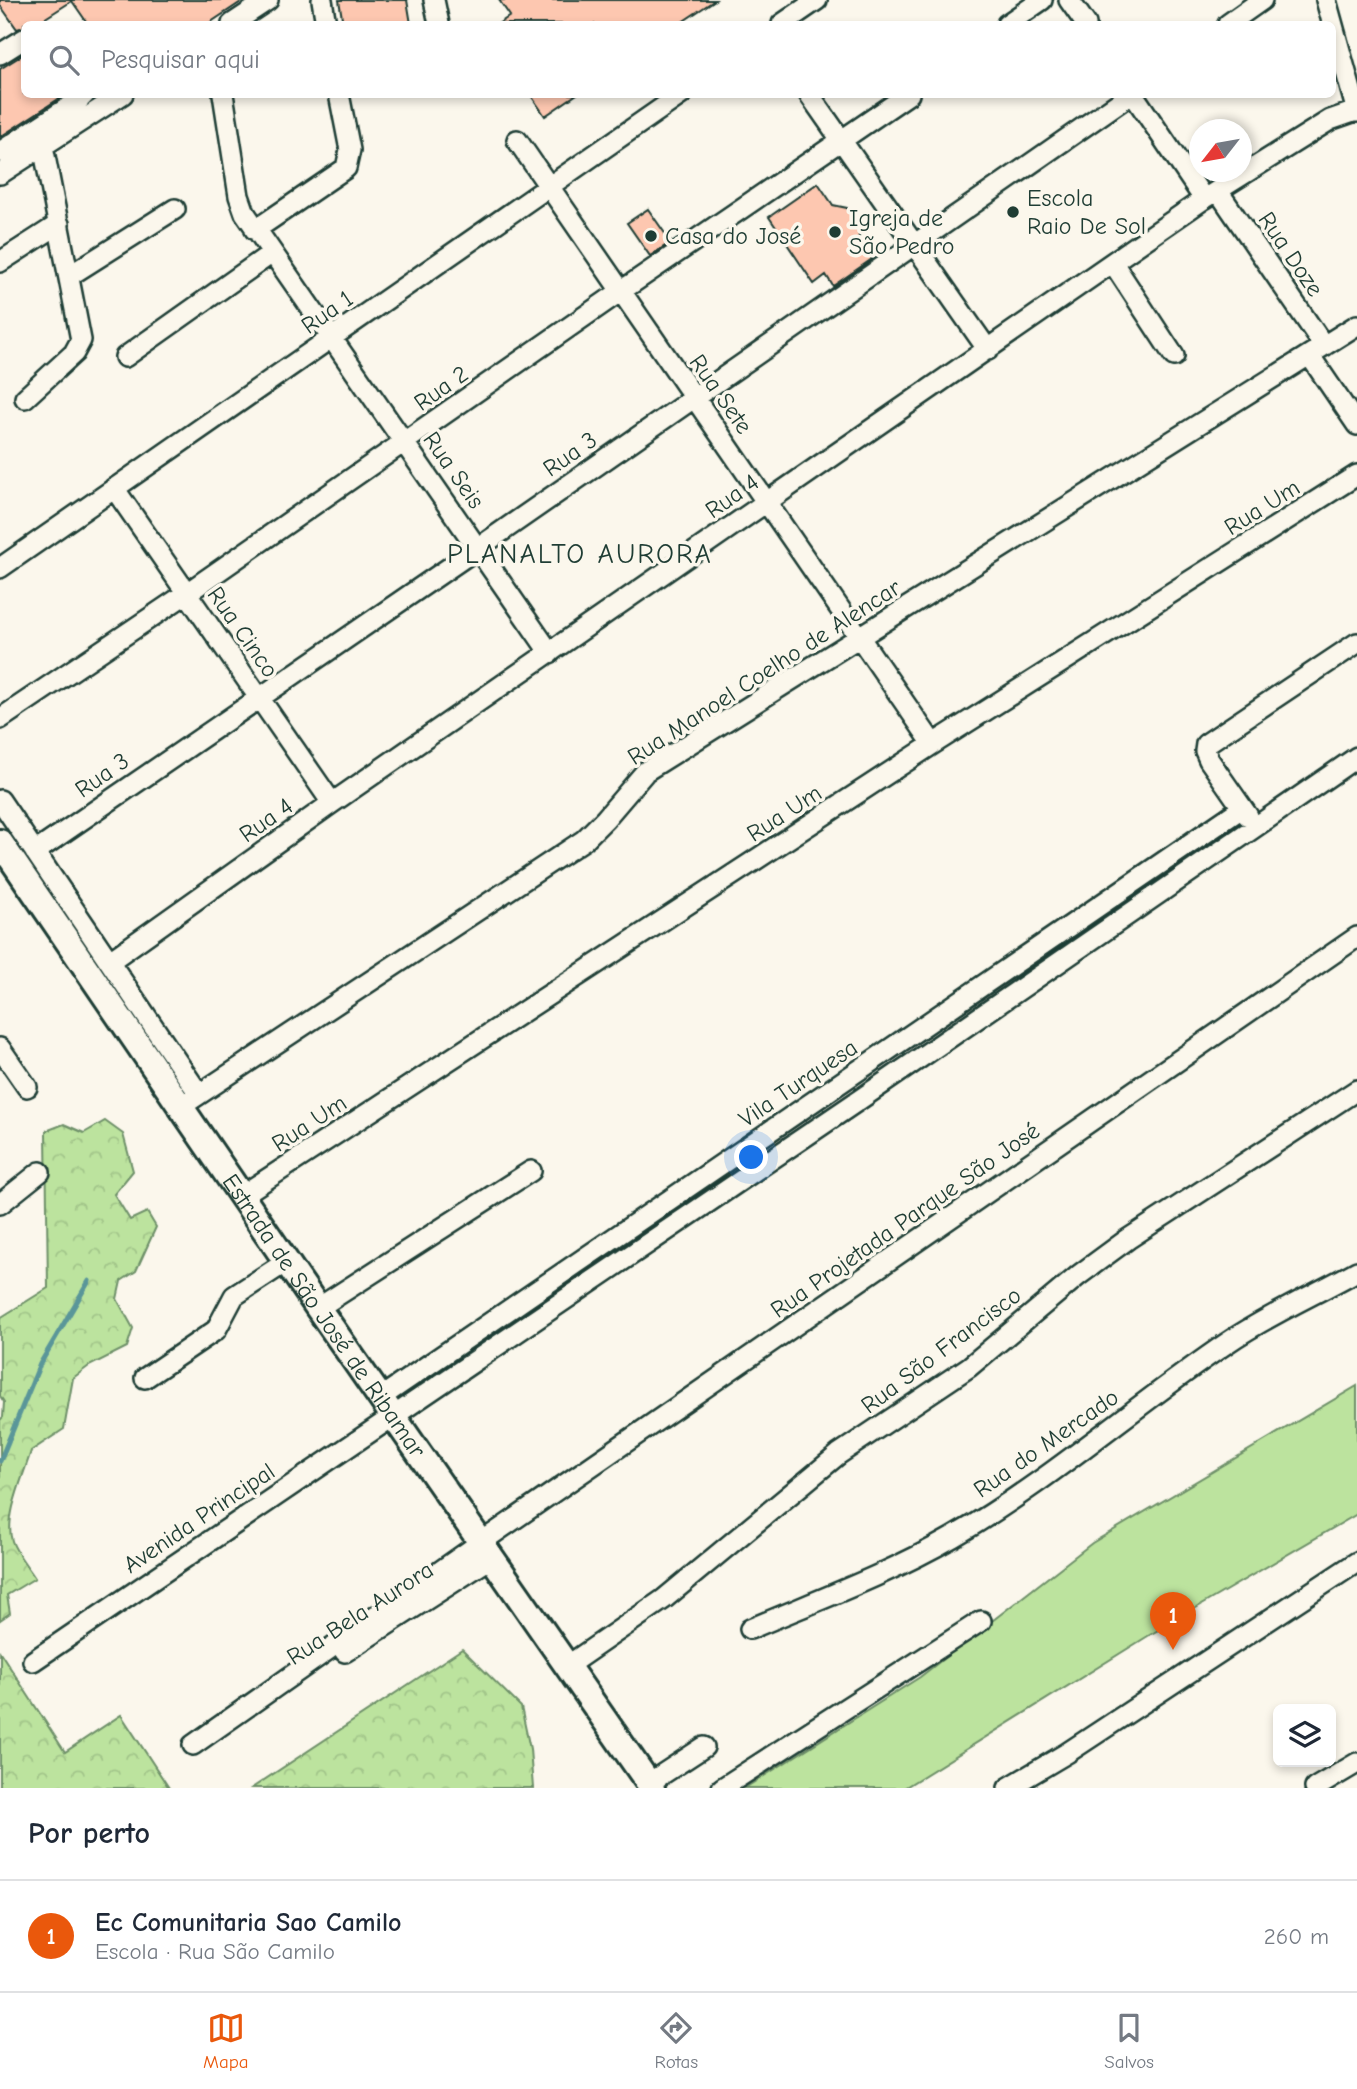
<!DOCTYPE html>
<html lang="pt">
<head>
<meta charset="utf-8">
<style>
	body { margin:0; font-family:"Comic Neue",sans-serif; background:#f6f6f7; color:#1f2937 }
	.controls { position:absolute; right:21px; bottom:21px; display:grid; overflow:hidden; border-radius:10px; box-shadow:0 4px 10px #0003 }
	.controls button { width:63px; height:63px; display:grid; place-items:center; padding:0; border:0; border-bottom:2px solid #e0e1e3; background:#fff; color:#1f2937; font:35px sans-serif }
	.compass { position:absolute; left:1189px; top:119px; width:63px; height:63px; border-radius:50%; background:#fff; box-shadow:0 4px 10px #0003; rotate:239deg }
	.you { position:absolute; left:752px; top:1158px; width:24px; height:24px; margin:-18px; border:5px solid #fff; border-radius:50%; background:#1a73e8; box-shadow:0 0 0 10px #1a73e833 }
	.badge { display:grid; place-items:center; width:46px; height:46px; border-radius:50%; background:#ea580c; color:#fff; font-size:23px; font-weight:700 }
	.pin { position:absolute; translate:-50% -58px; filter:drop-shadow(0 2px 4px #0008) }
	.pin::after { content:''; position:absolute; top:37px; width:24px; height:21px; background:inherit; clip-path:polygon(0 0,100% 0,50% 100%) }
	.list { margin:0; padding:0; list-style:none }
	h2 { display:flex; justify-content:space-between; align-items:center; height:91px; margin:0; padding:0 28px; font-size:30px }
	h2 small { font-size:23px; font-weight:400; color:#747a83 }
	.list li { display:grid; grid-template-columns:46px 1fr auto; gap:21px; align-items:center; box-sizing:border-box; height:112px; padding:0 28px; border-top:2px solid #e0e1e3 }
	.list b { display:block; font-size:26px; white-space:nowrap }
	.list p { margin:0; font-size:23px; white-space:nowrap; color:#747a83 }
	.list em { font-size:23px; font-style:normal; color:#747a83 }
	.icon { flex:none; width:38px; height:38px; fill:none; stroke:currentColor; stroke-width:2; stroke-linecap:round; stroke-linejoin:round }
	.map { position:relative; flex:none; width:1357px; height:1788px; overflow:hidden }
	.search { position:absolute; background:#fff; box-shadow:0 4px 10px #0003; left:21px; right:21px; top:21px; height:77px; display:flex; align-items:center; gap:18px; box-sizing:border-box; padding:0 24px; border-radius:10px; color:#747a83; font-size:26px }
	.sheet { height:203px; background:#fff }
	nav { display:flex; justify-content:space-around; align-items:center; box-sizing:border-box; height:98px; border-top:2px solid #e0e1e3; background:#fff; font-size:19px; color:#747a83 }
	nav a { display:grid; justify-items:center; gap:4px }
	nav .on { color:#ea580c }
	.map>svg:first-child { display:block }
	.grass { fill:#bce39e; stroke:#6e9069; stroke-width:2 }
	.forest { fill:url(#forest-crowns); stroke:#6e9069; stroke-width:2 }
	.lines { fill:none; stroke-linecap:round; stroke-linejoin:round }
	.stream { stroke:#5a9699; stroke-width:5 }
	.building { fill:#fdc7b0; stroke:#1f3d34; stroke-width:2 }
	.minor-casing { stroke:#1f3d34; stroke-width:24 }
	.major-casing { stroke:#1f3d34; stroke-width:30 }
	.minor { stroke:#fbf7ec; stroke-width:19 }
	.major { stroke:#fbf7ec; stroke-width:24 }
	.poi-dot { fill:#1f3d34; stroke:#fbf7ec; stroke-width:2.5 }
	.labels { text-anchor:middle; stroke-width:7; stroke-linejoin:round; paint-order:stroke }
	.poi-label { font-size:24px; fill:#1f3d34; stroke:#fbf7ec; text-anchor:start }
	.street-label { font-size:24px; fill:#1f3d34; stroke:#fbf7ec }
	.quarter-label { font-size:28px; letter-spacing:2px; fill:#1f3d34; stroke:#fbf7ec }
</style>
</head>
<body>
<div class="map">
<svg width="1357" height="1788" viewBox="0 0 1357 1788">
	<defs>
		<pattern id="forest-crowns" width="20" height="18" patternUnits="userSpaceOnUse" patternTransform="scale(1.75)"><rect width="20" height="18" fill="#bce39e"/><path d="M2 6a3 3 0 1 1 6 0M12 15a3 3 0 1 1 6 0" fill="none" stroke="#a1c489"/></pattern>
	</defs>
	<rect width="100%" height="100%" fill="#fbf7ec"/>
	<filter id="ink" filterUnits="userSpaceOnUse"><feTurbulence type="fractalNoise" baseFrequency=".0143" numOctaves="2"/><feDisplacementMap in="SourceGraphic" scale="14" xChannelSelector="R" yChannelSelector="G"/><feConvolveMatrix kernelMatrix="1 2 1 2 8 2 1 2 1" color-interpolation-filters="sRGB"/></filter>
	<g filter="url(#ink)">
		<path class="grass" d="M1357 1386V1514L1148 1636 904 1788H745L920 1677 1092 1543Z"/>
		<path class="forest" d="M105 1121 123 1134 133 1171 114 1194 130 1220 147 1212 156 1227 136 1271 121 1281 117 1299 133 1328 127 1347 89 1366 73 1378 64 1429 31 1451C24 1475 4 1517 12 1541 16 1553 28 1567 35 1578L7 1595 10 1613 0 1620V1420L3 1417 4 1402 0 1396V1318L48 1288 46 1131 64 1124 84 1133Z
			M462 1649 521 1707 530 1749 533 1788H252Z
			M0 1652 65 1752 121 1715 169 1788H0Z"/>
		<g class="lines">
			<path class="stream" d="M0 1461 40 1364 89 1281"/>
		</g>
		<path class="building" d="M0 0H244L208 24H88L72 1 36 24H24V27L17 29 0 5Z
			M339 0H407L411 24H343Z
			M499 0H715L679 24H498L510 16Z
			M24 54V94H66L0 137V69Z
			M530 94H577L545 116Z
			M818 183 833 205 847 208 861 228 858 239 872 259 833 286 826 275 814 284 769 217Z
			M648 209 671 242 650 256 627 223Z"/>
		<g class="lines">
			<g class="minor-casing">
				<path id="minor" d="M322 0 326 24
					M434 0 439 24
					M1069 0 1086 24
					M1326 0 1357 112
					M232 24 268 0
					M782 24 817 0
					M1007 24 1042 0
					M1228 24 1262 0
					M0 54 24 39
					M223 94 239 196 245 213 550 653
					M809 94 988 350
					M1133 94 1204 199
					M517 140 933 744
					M0 152 78 101 85 94
					M0 174 123 94
					M1218 191 1324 346
					M255 230 346 168 350 150 339 94
					M0 262 59 224
					M1113 263 1174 356
					M69 276 175 209
					M1310 356 1357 425
					M125 357 272 253
					M25 398 74 353 81 340 43 146
					M114 488 332 803
					M0 568 682 94
					M0 719 187 593 621 291 909 94
					M0 800 199 1094
					M1248 816 1209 760 1205 751 1206 744 1357 643
					M35 852 478 548 1131 94
					M110 961 332 803 1204 199 1330 120 1356 111
					M0 1048 27 1087
					M180 1107 584 840 605 819 646 771 1357 325
					M241 1196 933 744 1357 475
					M0 1204 40 1172
					M318 1308 531 1171
					M145 1378 216 1330 234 1296 286 1262
					M380 1398 1242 808
					M750 1629C818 1600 889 1574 953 1537 1050 1481 1135 1405 1227 1343 1268 1315 1314 1295 1357 1271
					M345 1652 491 1558
					M33 1661 862 1098 1357 757
					M567 1666 664 1599 839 1454 969 1367 1079 1275 1128 1239 1357 1090
					M193 1745 480 1543 1357 937
					M649 1783 704 1747
					M722 1788 981 1621
					M1008 1788 1067 1753 1357 1562
					M1315 1788 1357 1763"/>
			</g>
			<g class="major-casing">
				<g id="major">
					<path id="s1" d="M0 842 318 1308 652 1788"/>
				</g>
			</g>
			<use href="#minor" class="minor"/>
			<use href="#major" class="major"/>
		</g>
	</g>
	<g class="poi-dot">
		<circle cx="1013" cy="212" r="7"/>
		<circle cx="835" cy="232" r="7"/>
		<circle cx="651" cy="236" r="7"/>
	</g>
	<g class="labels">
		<g class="poi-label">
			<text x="1027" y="206">Escola<tspan x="1027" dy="28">Raio De Sol</tspan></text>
			<text x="849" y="226">Igreja de<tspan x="849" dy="28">São Pedro</tspan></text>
			<text x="665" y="244">Casa do José</text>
		</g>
		<g class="street-label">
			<text transform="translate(1291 254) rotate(56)" y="8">Rua Doze</text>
			<text transform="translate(327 312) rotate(-35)" y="8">Rua 1</text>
			<text transform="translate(441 388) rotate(-35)" y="8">Rua 2</text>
			<text transform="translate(721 394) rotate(55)" y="8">Rua Sete</text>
			<text transform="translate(570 454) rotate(-35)" y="8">Rua 3</text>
			<text transform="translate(454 470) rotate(55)" y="8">Rua Seis</text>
			<text transform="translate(732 496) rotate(-35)" y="8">Rua 4</text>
			<text transform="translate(1262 507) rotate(-32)" y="8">Rua Um</text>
			<text transform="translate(243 632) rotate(55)" y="8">Rua Cinco</text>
			<text transform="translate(764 672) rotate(-33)" y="8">Rua Manoel Coelho de Alencar</text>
			<text transform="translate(102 775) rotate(-35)" y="8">Rua 3</text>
			<text transform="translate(784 813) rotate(-33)" y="8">Rua Um</text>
			<text transform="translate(266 820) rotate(-35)" y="8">Rua 4</text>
			<text transform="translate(798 1083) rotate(-34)" y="8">Vila Turquesa</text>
			<text transform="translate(309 1123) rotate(-33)" y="8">Rua Um</text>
			<text transform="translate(905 1220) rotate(-35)" y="8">Rua Projetada Parque São José</text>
			<text dy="8" stroke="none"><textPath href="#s1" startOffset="574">Estrada de São José de Ribamar</textPath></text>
			<text transform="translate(941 1350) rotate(-37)" y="8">Rua São Francisco</text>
			<text transform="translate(1046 1443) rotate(-35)" y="8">Rua do Mercado</text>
			<text transform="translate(199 1518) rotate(-34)" y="8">Avenida Principal</text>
			<text transform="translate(360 1613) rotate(-33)" y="8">Rua Bela Aurora</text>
		</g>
		<g class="quarter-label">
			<text x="580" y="563">PLANALTO AURORA</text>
		</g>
	</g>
</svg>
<div class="controls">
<button><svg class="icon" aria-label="layers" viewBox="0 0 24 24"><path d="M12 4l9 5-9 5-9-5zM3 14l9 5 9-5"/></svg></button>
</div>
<svg class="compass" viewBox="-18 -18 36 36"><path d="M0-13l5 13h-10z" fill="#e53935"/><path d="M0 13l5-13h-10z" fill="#747a83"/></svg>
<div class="you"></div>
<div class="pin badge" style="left:1173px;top:1650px">1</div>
<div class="search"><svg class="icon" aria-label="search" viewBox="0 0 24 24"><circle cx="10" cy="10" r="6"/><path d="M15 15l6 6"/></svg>Pesquisar aqui</div>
</div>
<section class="sheet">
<h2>Por perto<small></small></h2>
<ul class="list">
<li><span class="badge">1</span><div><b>Ec Comunitaria Sao Camilo</b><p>Escola · Rua São Camilo</p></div><em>260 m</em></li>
</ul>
</section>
<nav>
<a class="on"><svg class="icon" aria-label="map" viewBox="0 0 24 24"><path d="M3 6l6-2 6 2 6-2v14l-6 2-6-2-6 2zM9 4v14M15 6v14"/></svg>Mapa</a>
<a><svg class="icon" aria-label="directions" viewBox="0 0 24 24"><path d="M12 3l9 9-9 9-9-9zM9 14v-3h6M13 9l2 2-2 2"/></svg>Rotas</a>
<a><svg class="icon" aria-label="saved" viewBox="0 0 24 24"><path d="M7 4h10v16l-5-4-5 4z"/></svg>Salvos</a>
</nav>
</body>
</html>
